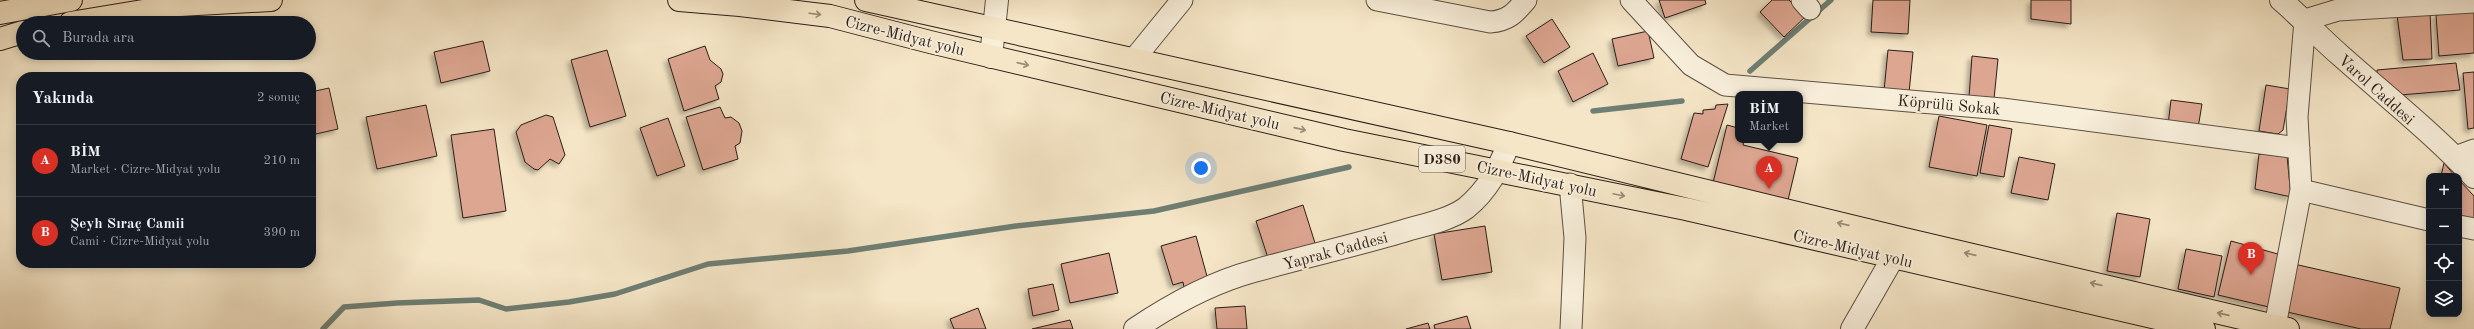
<!DOCTYPE html>
<html lang="tr">
<head>
<meta charset="utf-8">
<style>
	body { margin:0; font-family:"Old Standard TT",serif; background:#20242c; color:#f1f3f6 }
	.controls { position:absolute; right:12px; bottom:12px; display:grid; overflow:hidden; border-radius:8px; box-shadow:0 2px 10px #0003 }
	.controls button { width:36px; height:36px; display:grid; place-items:center; padding:0; border:0; border-bottom:1px solid #363941; background:#171b24; color:#f1f3f6; font:20px sans-serif }
	.you { position:absolute; left:1201px; top:168px; width:14px; height:14px; margin:-10px; border:3px solid #fff; border-radius:50%; background:#1a73e8; box-shadow:0 0 0 6px #1a73e833 }
	.badge { display:grid; place-items:center; width:26px; height:26px; border-radius:50%; background:#d93025; color:#fff; font-size:13px; font-weight:700 }
	.pin { position:absolute; translate:-50% -33px; filter:drop-shadow(0 1px 2px #0008) }
	.pin::after { content:''; position:absolute; top:21px; width:14px; height:12px; background:inherit; clip-path:polygon(0 0,100% 0,50% 100%) }
	.popup { position:absolute; left:1735px; top:91px; width:68px; height:52px; box-sizing:border-box; display:grid; place-content:center; border-radius:8px; background:#171b24; filter:drop-shadow(0 1px 3px #0005); font-size:13px; white-space:nowrap; color:#9ea1a6 }
	.popup b { font-size:15px; color:#f1f3f6 }
	.popup::after { content:''; position:absolute; left:50%; top:100%; margin-left:-8px; border:8px solid transparent; border-top-color:#171b24 }
	.list { margin:0; padding:0; list-style:none }
	h2 { display:flex; justify-content:space-between; align-items:center; height:52px; margin:0; padding:0 16px; font-size:17px }
	h2 small { font-size:13px; font-weight:400; color:#9ea1a6 }
	.list li { display:grid; grid-template-columns:26px 1fr auto; gap:12px; align-items:center; box-sizing:border-box; height:72px; padding:0 16px; border-top:1px solid #363941 }
	.list b { display:block; font-size:15px; white-space:nowrap }
	.list p { margin:0; font-size:13px; white-space:nowrap; color:#9ea1a6 }
	.list em { font-size:13px; font-style:normal; color:#9ea1a6 }
	.icon { flex:none; width:22px; height:22px; fill:none; stroke:currentColor; stroke-width:2; stroke-linecap:round; stroke-linejoin:round }
	.map { position:relative; flex:none; width:2474px; height:329px; overflow:hidden }
	.search { position:absolute; background:#171b24; box-shadow:0 2px 10px #0003; left:16px; top:16px; width:300px; height:44px; display:flex; align-items:center; gap:10px; box-sizing:border-box; padding:0 14px; border-radius:22px; color:#9ea1a6; font-size:15px }
	.panel { position:absolute; background:#171b24; box-shadow:0 2px 10px #0003; left:16px; top:72px; width:300px; height:196px; border-radius:16px }
	.map>svg:first-child { display:block }
	.lines { fill:none; stroke-linecap:round; stroke-linejoin:round }
	.stream { stroke:#6e7f74; stroke-width:5.5 }
	.building { fill:#dda691; stroke:#2a1e18; filter:url(#shadow) }
	.minor-casing { stroke:#5d5044; stroke-width:23 }
	.tertiary-casing { stroke:#5d5044; stroke-width:24 }
	.trunk-casing { stroke:#2a1e18; stroke-width:24 }
	.minor { stroke:#f8efdb; stroke-width:21 }
	.tertiary { stroke:#f8efdb; stroke-width:22 }
	.trunk { stroke:#f5e6c7; stroke-width:22 }
	.oneway { stroke:#9a8c78 }
	.labels { text-anchor:middle; stroke-width:4; stroke-linejoin:round; paint-order:stroke }
	.shield { fill:#f8efdb; stroke:#685d52; stroke-width:1 }
	.shield-label { font-size:15px; font-weight:bold; fill:#2a1e18 }
	.street-label { font-size:16px; fill:#2a1e18; stroke:#f8efdb }
</style>
</head>
<body>
<div class="map">
<svg width="2474" height="329" viewBox="0 0 2474 329">
	<defs>
		<filter id="shadow"><feDropShadow dx="-3.5" dy="3.5" stdDeviation="2" flood-color="#0004"/></filter>
	</defs>
	<rect width="100%" height="100%" fill="#f5e6c7"/>
	<filter id="stains"><feTurbulence type="fractalNoise" baseFrequency=".005" numOctaves="4"/><feColorMatrix values="0 0 0 0 .2 0 0 0 0 .09 0 0 0 0 .02 0 0 0 .5 -.17"/></filter>
	<radialGradient id="worn" r=".72"><stop offset=".6" stop-color="#630" stop-opacity="0"/><stop offset="1" stop-color="#630" stop-opacity=".3"/></radialGradient>
	<g class="lines">
		<path class="stream" d="M1750 71 1831 0
			M1593 111 1682 101
			M323 329 344 307 397 303 479 300 506 309 569 302 615 294 708 264 848 251 1016 226 1154 211 1349 167"/>
	</g>
	<path class="building" d="M1659 0H1705L1706 4 1665 18Z
		M1772 0H1789L1805 17 1784 37 1760 12Z
		M1873 0H1910L1908 34 1871 32Z
		M2031 0H2071V24L2031 19Z
		M2430 11 2432 59 2403 60 2397 15Z
		M2474 11V53L2439 56 2436 15Z
		M1552 19 1570 47 1544 63 1526 36Z
		M1648 31 1654 58 1618 66 1612 39Z
		M483 41 490 71 441 83 434 52Z
		M705 46 710 60 721 69 723 74 721 82 715 86 719 99 684 111 668 59Z
		M607 50 626 116 590 127 571 60Z
		M1888 50 1913 52 1909 93 1884 91Z
		M1593 53 1608 84 1573 102 1558 71Z
		M1972 56 1998 59 1994 99 1969 97Z
		M2456 63 2460 90 2400 95 2377 73V70Z
		M2474 72V128L2468 129 2463 73Z
		M2266 85 2290 89 2283 130 2278 134 2259 131Z
		M329 88 338 129 311 135V92Z
		M2171 100 2202 104 2198 128 2168 125Z
		M1728 104 1708 167 1681 159 1694 113 1703 114V110L1715 109 1716 105Z
		M426 105 437 156 377 169 366 117Z
		M720 107 725 118 731 117 739 123 742 131 740 143 735 146 738 159 703 170 686 117Z
		M546 115 553 117 565 155 559 164 550 159 538 170 534 169 525 162 516 132 521 125Z
		M1939 116 1987 125 1977 176 1929 167Z
		M668 118 685 166 657 176 640 128Z
		M1727 125 1738 128V140H1744L1743 145 1798 158 1788 200 1713 183Z
		M1989 125 2012 129 2004 177 1980 173Z
		M494 129 506 211 463 218 451 135Z
		M2259 154 2287 156 2291 197 2255 189Z
		M2019 157 2055 164 2048 200 2011 193Z
		M2444 163 2455 176H2441Z
		M2459 180 2474 196V223L2459 220Z
		M1303 205 1315 243 1268 258 1256 221Z
		M2117 213 2150 219 2140 277 2107 271Z
		M1485 226 1492 272 1442 280 1434 234Z
		M1196 236 1208 280 1184 287 1183 282 1173 285 1161 246Z
		M2231 241 2285 256 2269 307 2218 295Z
		M2186 249 2222 256 2214 297 2178 289Z
		M1109 253 1118 293 1070 303 1061 264Z
		M2294 264 2400 288 2390 329H2361L2283 311Z
		M1053 284 1059 310 1033 316 1028 289Z
		M1245 306 1247 329H1217L1215 308Z
		M978 308 986 329H954L950 319Z
		M1467 316 1471 329H1435L1434 325Z
		M1070 320 1073 329H1032Z
		M1428 323 1430 329H1406Z"/>
	<g class="lines">
		<g class="minor-casing">
			<path id="minor" d="M1377 0 1490 22C1508 21 1515 13 1526 0
				M1631 0 1691 65 1725 85 2002 109 2299 148
				M1802 0 1810 9
				M1134 59 1182 0
				M2455 157 2474 150
				M1570 184 1575 238 1571 329
				M2301 190 2429 220
				M2459 226 2474 229
				M2275 326 2301 190 2297 117 2305 20 2338 10 2474 2"/>
		</g>
		<g class="tertiary-casing">
			<path id="tertiary" d="M2281 0C2302 18 2320 38 2341 56 2386 96 2434 134 2474 177
				M991 57 997 0
				M1135 329C1172 304 1210 283 1254 271 1306 256 1358 245 1410 229 1428 224 1451 219 1466 208 1488 190 1499 168 1509 143
				M1852 329 1902 242"/>
		</g>
		<g class="trunk-casing">
			<path id="trunk" d="M679 0 740 5 830 16 930 42 1344 140 1686 209 2204 329
				M866 0 1509 143 1904 239 2288 329
				M0 13 71 0
				M70 23 180 5 271 0
				M0 39 23 32"/>
		</g>
		<use href="#minor" class="minor"/>
		<use href="#tertiary" class="tertiary"/>
		<use href="#trunk" class="trunk"/>
	</g>
	<defs><path id="oneway-shaft" d="M-6 0H5M1.5-3L5.5 0L1.5 3" fill="none" stroke-width="1.6" stroke-linecap="round" stroke-linejoin="round"/></defs>
	<g class="oneway">
		<use href="#oneway-shaft" transform="translate(815 14) rotate(7)"/>
		<use href="#oneway-shaft" transform="translate(1023 64) rotate(13)"/>
		<use href="#oneway-shaft" transform="translate(1300 129) rotate(13)"/>
		<use href="#oneway-shaft" transform="translate(1619 195) rotate(12)"/>
		<use href="#oneway-shaft" transform="translate(1843 224) rotate(-167)"/>
		<use href="#oneway-shaft" transform="translate(1970 254) rotate(-167)"/>
		<use href="#oneway-shaft" transform="translate(2096 284) rotate(-167)"/>
		<use href="#oneway-shaft" transform="translate(2223 314) rotate(-167)"/>
	</g>
	<g class="labels">
		<rect class="shield" x="1419" y="146" width="46" height="26" rx="3"/>
		<g class="shield-label">
			<text x="1442" y="164">D380</text>
		</g>
		<g class="street-label">
			<text transform="translate(905 35) rotate(14)" y="6">Cizre-Midyat yolu</text>
			<text transform="translate(2377 89) rotate(42)" y="6">Varol Caddesi</text>
			<text transform="translate(1949 104) rotate(5)" y="6">Köprülü Sokak</text>
			<text transform="translate(1220 110) rotate(13)" y="6">Cizre-Midyat yolu</text>
			<text transform="translate(1537 178) rotate(12)" y="6">Cizre-Midyat yolu</text>
			<text transform="translate(1853 248) rotate(13)" y="6">Cizre-Midyat yolu</text>
			<text transform="translate(1335 250) rotate(-15)" y="6">Yaprak Caddesi</text>
		</g>
	</g>
	<rect width="100%" height="100%" filter="url(#stains)"/>
	<rect width="100%" height="100%" fill="url(#worn)"/>
</svg>
<div class="controls">
<button>+</button>
<button>−</button>
<button><svg class="icon" aria-label="locate" viewBox="0 0 24 24"><circle cx="12" cy="12" r="6"/><path d="M12 2v4M12 18v4M2 12h4M18 12h4"/></svg></button>
<button><svg class="icon" aria-label="layers" viewBox="0 0 24 24"><path d="M12 4l9 5-9 5-9-5zM3 14l9 5 9-5"/></svg></button>
</div>
<div class="you"></div>
<div class="pin badge" style="left:1769px;top:189px">A</div>
<div class="popup"><b>BİM</b>Market</div>
<div class="pin badge" style="left:2251px;top:275px">B</div>
<div class="search"><svg class="icon" aria-label="search" viewBox="0 0 24 24"><circle cx="10" cy="10" r="6"/><path d="M15 15l6 6"/></svg>Burada ara</div>
<section class="panel">
<h2>Yakında<small>2 sonuç</small></h2>
<ul class="list">
<li><span class="badge">A</span><div><b>BİM</b><p>Market · Cizre-Midyat yolu</p></div><em>210 m</em></li>
<li><span class="badge">B</span><div><b>Şeyh Sıraç Camii</b><p>Cami · Cizre-Midyat yolu</p></div><em>390 m</em></li>
</ul>
</section>
</div>
</body>
</html>
